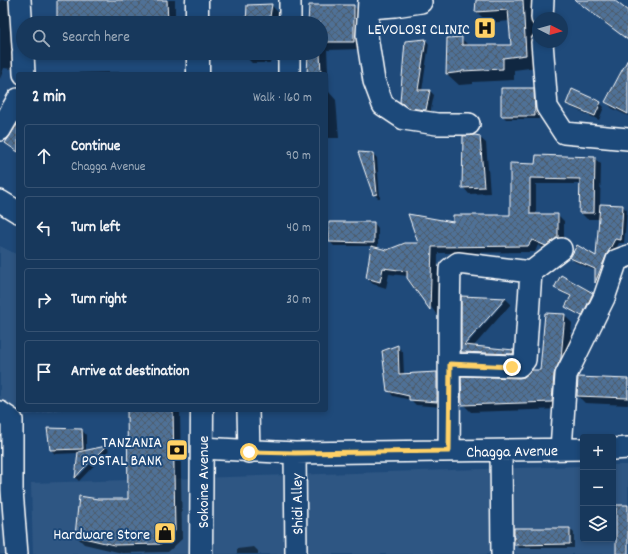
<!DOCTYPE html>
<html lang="en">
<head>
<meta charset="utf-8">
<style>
	body { margin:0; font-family:Dekko,sans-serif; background:#244365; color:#f1f3f6 }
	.controls { position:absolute; right:12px; bottom:12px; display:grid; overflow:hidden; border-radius:4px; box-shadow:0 2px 6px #0003 }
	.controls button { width:36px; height:36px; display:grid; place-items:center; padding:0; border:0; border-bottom:1px solid #365272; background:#17385c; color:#f1f3f6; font:20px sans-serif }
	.compass { position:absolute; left:532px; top:12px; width:36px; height:36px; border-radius:50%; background:#17385c; box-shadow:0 2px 6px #0003; rotate:96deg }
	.stop { position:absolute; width:12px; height:12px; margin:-9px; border:3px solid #ffd166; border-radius:50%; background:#fff }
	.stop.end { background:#ffd166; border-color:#fff; box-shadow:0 1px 4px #0008 }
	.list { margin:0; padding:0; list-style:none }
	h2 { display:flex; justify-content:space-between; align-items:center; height:52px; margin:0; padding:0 16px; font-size:17px }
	h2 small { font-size:13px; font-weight:400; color:#9eacbb }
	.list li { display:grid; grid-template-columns:26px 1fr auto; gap:12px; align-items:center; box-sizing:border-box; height:64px; margin:0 8px 8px; padding:0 8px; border:1px solid #365272; border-radius:4px }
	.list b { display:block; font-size:15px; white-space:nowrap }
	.list p { margin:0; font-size:13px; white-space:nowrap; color:#9eacbb }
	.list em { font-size:13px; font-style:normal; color:#9eacbb }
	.icon { flex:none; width:22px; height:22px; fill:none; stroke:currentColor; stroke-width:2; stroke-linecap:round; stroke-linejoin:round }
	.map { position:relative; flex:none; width:628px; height:554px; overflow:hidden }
	.search { position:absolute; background:#17385c; box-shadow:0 2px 6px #0003; left:16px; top:16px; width:312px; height:44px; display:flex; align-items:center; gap:10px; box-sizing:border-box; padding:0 14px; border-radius:22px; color:#9eacbb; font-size:15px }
	.panel { position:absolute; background:#17385c; box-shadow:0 2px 6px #0003; left:16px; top:72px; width:312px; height:340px; border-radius:4px }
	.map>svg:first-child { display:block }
	.built { fill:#2e5683 }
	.shadow { fill:#0007; fill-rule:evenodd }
	.building { fill:url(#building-cross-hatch); stroke:#fff }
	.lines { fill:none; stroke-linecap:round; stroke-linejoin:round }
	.minor-casing { stroke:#fff; stroke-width:24 }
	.major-casing { stroke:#fff; stroke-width:25 }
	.minor { stroke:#1f4a7a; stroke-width:21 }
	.major { stroke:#1f4a7a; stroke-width:22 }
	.route { stroke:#ffd166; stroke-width:5 }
	.labels { text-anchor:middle; stroke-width:4; stroke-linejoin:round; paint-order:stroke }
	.poi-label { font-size:16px; fill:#fff; stroke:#1f4a7a; text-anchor:end }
	.street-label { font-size:16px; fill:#fff; stroke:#1f4a7a }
</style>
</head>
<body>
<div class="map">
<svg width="628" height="554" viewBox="0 0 628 554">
	<defs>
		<pattern id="building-cross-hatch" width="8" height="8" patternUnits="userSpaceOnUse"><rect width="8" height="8" fill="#507197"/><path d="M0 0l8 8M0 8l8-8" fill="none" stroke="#4e5b6a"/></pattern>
	</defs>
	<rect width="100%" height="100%" fill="#1f4a7a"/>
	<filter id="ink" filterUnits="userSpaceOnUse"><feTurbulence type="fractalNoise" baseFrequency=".025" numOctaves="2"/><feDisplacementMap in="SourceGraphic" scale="8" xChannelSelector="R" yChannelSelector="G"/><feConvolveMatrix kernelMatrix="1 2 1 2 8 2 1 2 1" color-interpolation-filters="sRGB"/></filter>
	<g filter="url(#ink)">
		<path class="built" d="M0 246 18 255V410H62L0 419 7 554H0Z
			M613 465H628V554H33L31 483 583 466V539H613Z"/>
		<path class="shadow" d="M0 0H13L14 37 12 69 4 68 0 79Z
			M58 0H175V23H58Z
			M477 0H536L537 67 514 70V80L473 82V84L459 85 447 74 448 39 461 38 469 46H512L510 21 488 23 476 11Z
			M575 0H612L628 12V40Z
			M271 5 278 12 276 23H247Z
			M353 6 361 13V49L327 50 329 92 336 100 339 138H326V74H308L309 53H321V23H309Z
			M426 40 429 44 422 91H430L434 95 430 114 413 111 406 106Z
			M245 53H272L270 63H252L245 56Z
			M119 72 121 74H67V73Z
			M628 72V116L612 108 606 102Z
			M533 89 537 93 539 119H506L502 115Z
			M567 103H600L604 107 599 120 571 107Z
			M479 137 486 143 490 193 469 194 463 187Z
			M373 154 377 158 380 198H378L374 194Z
			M594 158 601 164 600 205 622 206 627 210 624 243H619L610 260 600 286 596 283V271L575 262 571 258H597L600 219H587L580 212 581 184H536V215H558L564 221V244L552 252 538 245 535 252 438 253 437 315 408 276 389 274 386 288 373 284 367 278 371 246H334L330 242V223H374L378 228V247L372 246 387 251 419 244 454 223 511 216 536 165Z
			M556 287 592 294 597 298 586 319 566 307 571 298Z
			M462 298 506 299 511 304 473 347 513 351 519 356 468 357 462 352ZM501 302H504L465 346 463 345Z
			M564 315 572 323 568 366 560 409 471 412 463 404 541 371Z
			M397 346 403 352 404 375 437 373 442 379V407L416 405 411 400 393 396 388 390Z
			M579 379 628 380V405L585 403 578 396Z
			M128 410H180L182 539 168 552 122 553 84 544 76 536 98 500H130Z
			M82 430 86 435V451L106 447 109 450 79 481 76 478 79 453 55 454 51 450ZM98 452H101L79 476 77 474Z
			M570 529 574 533V548H519L515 544Z
			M254 547 258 551V554H237V549Z"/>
		<path class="building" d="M57 0H167L168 23H57Z
			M476 0H523L526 55 503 58V69L462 71V72L446 74 447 38 462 37V45H511L508 10 475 12Z
			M575 0H614L628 11V40Z
			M272 4 269 23H246L247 5Z
			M309 5H354V42H321V23H308Z
			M426 39 418 90H430L426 110 408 108 400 102 405 41Z
			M308 53H320L321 74H307Z
			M628 59V114L605 102Z
			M501 88H534L535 116H501Z
			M572 89 601 102 595 116 566 104Z
			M18 123V152L5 143Z
			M475 135 480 136 484 187 462 188 463 136Z
			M358 152 373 153 377 194 373 195Z
			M536 155 595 157 594 213H579L580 179 530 178V214H558V237L546 246 532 240 528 246 432 247 430 310 407 278V271L383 268 380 282 366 278 371 246 387 250 405 243H418L408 214 453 222V215H510V163L535 164Z
			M600 204 623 205 621 240 615 239 606 256 595 283V269L570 258 577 245 596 256Z
			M329 222H374V243L329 242Z
			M561 275 593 293 582 316 565 307 571 296 554 288Z
			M461 296 506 298 464 345 514 350 513 354 461 352Z
			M545 313 565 314 561 358 554 374 552 402 462 405 461 376 519 378 524 377 532 370H540Z
			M398 345 399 374 437 372V402L409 400V396L387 391 382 351Z
			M578 377 628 379V398L577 396Z
			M127 410H173L175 531 160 544 114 545 75 536 79 496 98 499H128Z
			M47 428 82 429 83 449 50 450Z
			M106 446 81 471 75 478 78 452Z
			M616 505H628V554H616Z
			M514 528H570V544L514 545Z"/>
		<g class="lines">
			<g class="minor-casing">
				<path id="minor" d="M20 0 23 47
					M369 0 367 36 374 81 383 105 404 119 437 124H469
					M369 8 395 6 421 2
					M542 18 543 0
					M290 23V0
					M542 42 547 107 564 133 628 139
					M23 53 24 74
					M289 74V53
					M0 130 18 99
					M0 201 18 212
					M450 364 519 366 525 360 531 272 561 249
					M248 410 249 452
					M0 412 12 420V490L17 554
					M202 448 295 453 583 449
					M561 449 566 375 604 298 617 260 628 256
					M613 449 628 448
					M449 451C450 390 448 330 450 269L458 263 531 272
					M501 451 502 554
					M295 453 296 554"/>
			</g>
			<g class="major-casing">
				<path id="major" d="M197 0V23
					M198 53V74
					M201 554 202 410"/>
			</g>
			<use href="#minor" class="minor"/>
			<use href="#major" class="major"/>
		</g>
	</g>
	<g class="lines" filter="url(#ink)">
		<path class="route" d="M249 452 295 453 449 451 450 364 512 367"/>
	</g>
	<defs>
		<g id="hospital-square" transform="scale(1.15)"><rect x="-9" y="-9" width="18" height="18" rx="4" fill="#ffd166" stroke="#1f4a7a"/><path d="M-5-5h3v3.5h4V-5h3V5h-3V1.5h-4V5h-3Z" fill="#111"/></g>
		<g id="bank-square" transform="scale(1.15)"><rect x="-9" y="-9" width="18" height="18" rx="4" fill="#ffd166" stroke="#1f4a7a"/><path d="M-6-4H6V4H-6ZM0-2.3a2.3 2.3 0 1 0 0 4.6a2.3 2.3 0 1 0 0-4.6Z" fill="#111"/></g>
		<g id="shop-square" transform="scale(1.15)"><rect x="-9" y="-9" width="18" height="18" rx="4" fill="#ffd166" stroke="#1f4a7a"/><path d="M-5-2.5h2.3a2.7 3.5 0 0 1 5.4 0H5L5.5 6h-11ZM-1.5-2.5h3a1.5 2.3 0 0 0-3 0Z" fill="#111"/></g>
	</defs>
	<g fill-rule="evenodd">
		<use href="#hospital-square" x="485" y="28"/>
		<use href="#bank-square" x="177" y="450"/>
		<use href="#shop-square" x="165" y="533"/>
	</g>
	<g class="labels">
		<g class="poi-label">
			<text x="470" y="34">LEVOLOSI CLINIC</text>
			<text x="162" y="447">TANZANIA<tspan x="162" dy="18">POSTAL BANK</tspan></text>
			<text x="150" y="539">Hardware Store</text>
		</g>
		<g class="street-label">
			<text transform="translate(512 450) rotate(-1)" y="6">Chagga Avenue</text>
			<text transform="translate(202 482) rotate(-90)" y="6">Sokoine Avenue</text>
			<text transform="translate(296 504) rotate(-91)" y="6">Shidi Alley</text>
		</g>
	</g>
</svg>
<div class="controls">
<button>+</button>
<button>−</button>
<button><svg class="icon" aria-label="layers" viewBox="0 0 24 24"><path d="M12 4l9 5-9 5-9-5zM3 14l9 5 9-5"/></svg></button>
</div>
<svg class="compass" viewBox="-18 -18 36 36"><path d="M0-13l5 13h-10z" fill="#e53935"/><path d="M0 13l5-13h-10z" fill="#9eacbb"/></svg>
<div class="stop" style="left:249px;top:452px"></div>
<div class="stop end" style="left:512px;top:367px"></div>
<div class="search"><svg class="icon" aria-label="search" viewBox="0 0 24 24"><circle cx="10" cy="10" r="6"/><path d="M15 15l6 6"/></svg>Search here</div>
<section class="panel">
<h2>2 min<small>Walk · 160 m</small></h2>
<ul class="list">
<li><svg class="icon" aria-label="ahead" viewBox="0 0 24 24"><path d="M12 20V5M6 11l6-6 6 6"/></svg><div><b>Continue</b><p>Chagga Avenue</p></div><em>90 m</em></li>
<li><svg class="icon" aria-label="left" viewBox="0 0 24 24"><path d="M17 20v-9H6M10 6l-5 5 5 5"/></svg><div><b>Turn left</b></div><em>40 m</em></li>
<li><svg class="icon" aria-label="right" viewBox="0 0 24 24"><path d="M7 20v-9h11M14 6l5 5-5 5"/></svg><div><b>Turn right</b></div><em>30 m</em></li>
<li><svg class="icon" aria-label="arrive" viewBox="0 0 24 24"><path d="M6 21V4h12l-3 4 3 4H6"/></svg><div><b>Arrive at destination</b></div></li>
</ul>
</section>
</div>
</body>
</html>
